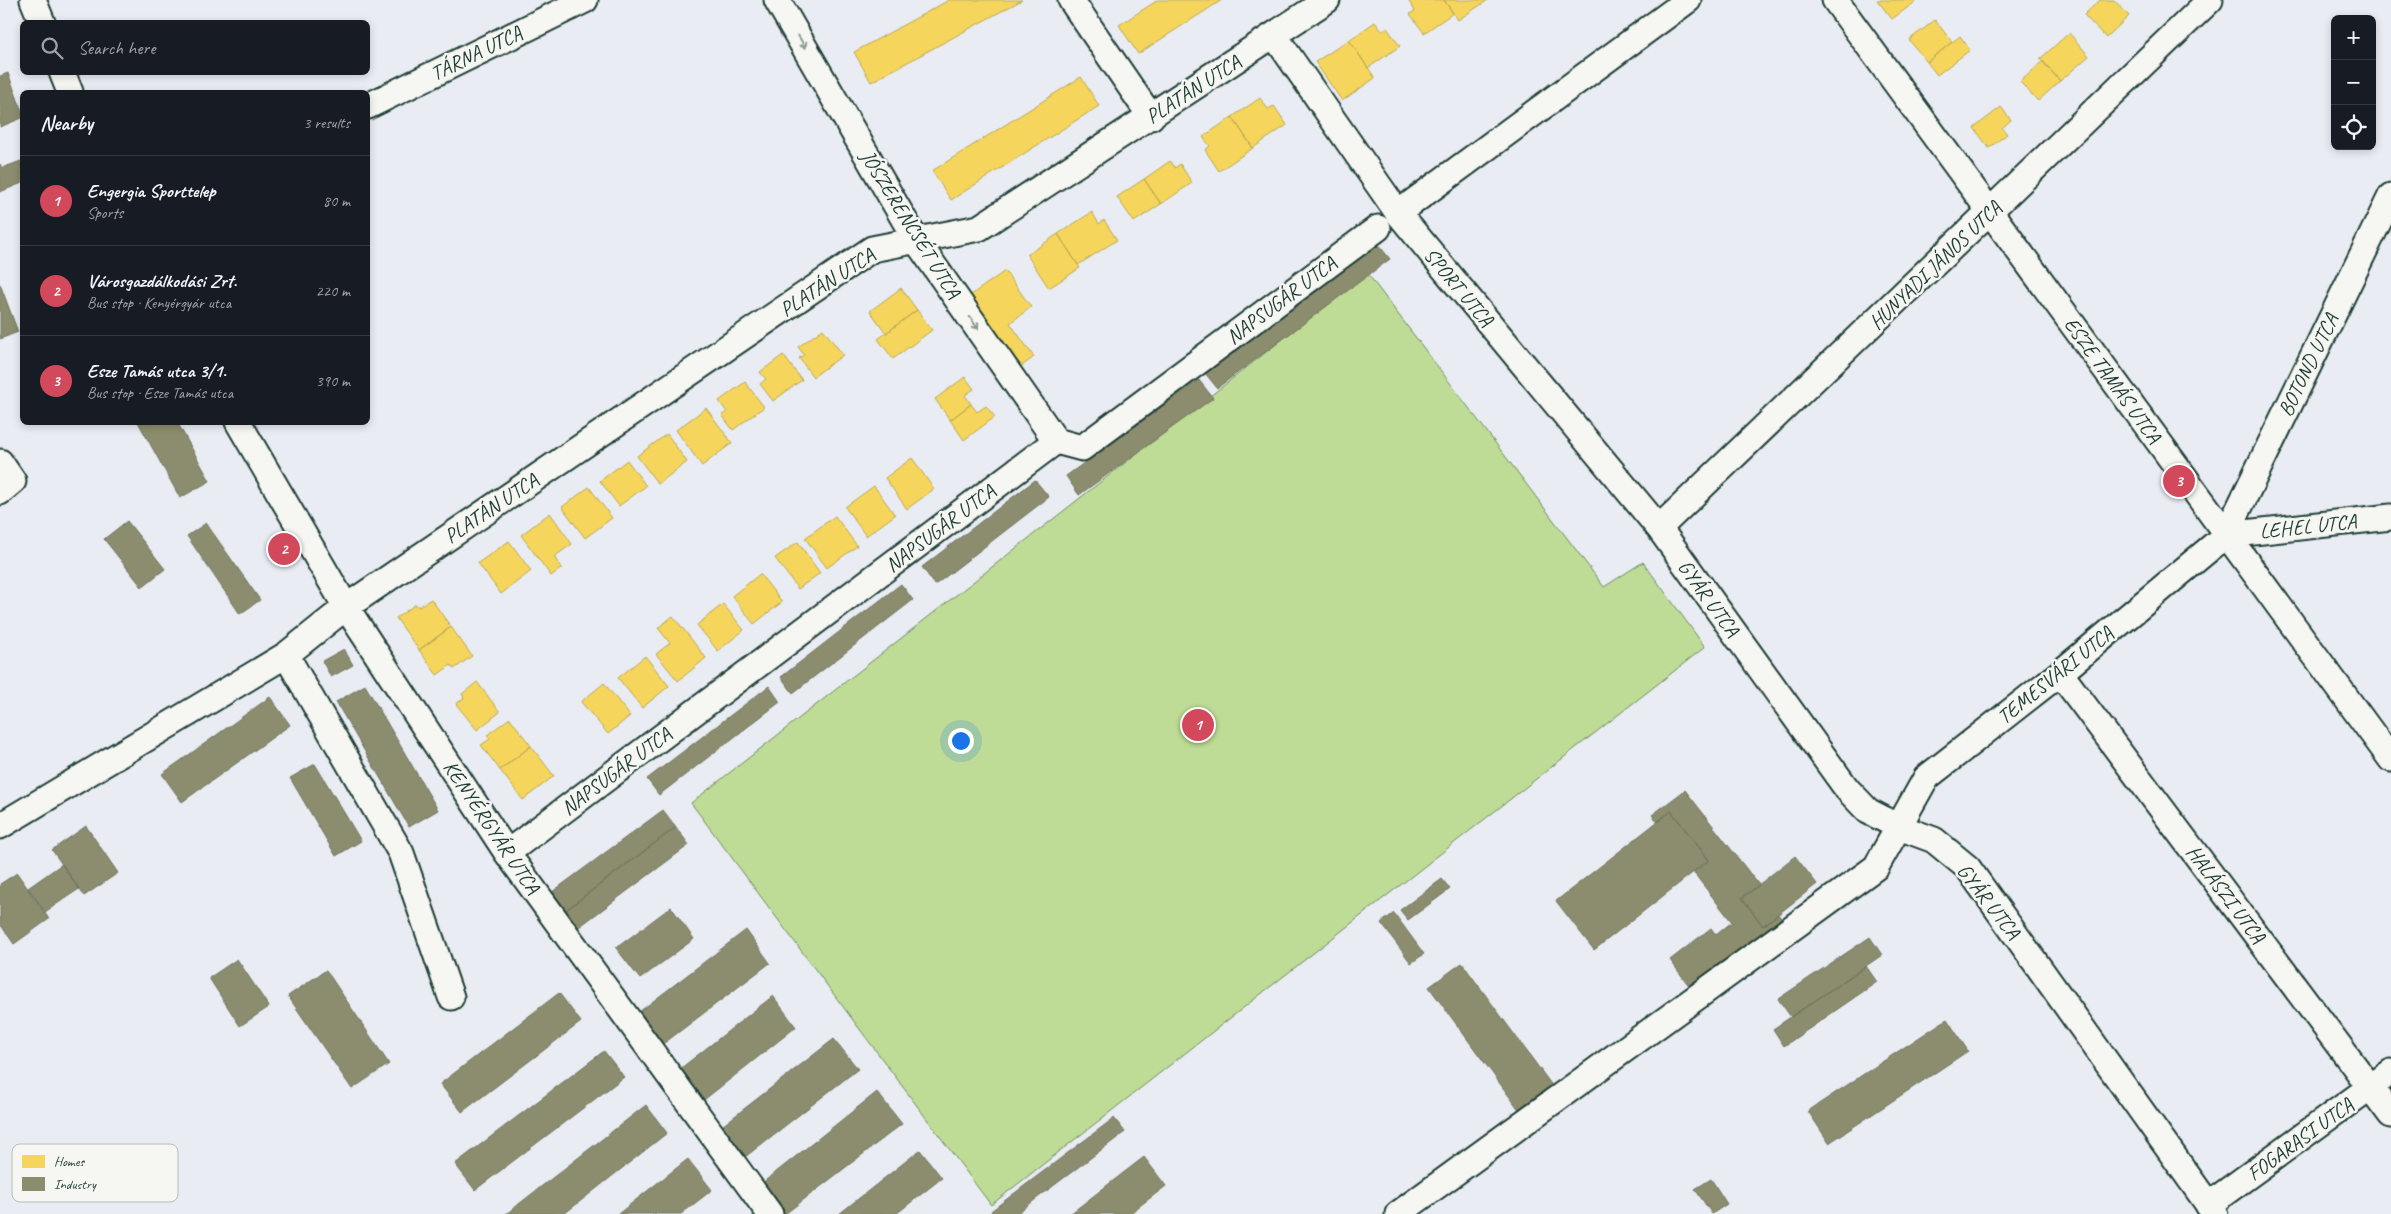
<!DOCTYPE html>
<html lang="en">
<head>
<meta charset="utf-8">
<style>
	body { margin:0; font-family:Caveat,sans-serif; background:#20242c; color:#f1f3f6 }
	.controls { position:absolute; right:15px; top:15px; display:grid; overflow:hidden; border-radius:8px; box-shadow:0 2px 8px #0003 }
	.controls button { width:45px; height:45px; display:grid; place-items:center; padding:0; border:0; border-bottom:1px solid #363941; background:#171b24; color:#f1f3f6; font:25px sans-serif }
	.you { position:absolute; left:960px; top:740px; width:18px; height:18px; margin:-12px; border:4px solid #fff; border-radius:50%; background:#1a73e8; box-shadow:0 0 0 8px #1a73e833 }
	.badge { display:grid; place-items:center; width:32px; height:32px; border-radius:50%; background:#d1495b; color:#fff; font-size:16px; font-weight:700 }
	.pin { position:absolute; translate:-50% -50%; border:2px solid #fff; box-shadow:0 1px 5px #0006 }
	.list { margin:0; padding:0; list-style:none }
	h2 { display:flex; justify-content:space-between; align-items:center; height:65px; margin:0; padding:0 20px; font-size:21px }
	h2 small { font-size:16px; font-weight:400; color:#9ea1a6 }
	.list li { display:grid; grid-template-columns:32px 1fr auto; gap:15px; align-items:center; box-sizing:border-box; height:90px; padding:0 20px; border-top:1px solid #363941 }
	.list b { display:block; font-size:19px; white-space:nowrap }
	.list p { margin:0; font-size:16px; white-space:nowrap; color:#9ea1a6 }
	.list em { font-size:16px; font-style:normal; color:#9ea1a6 }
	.icon { flex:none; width:28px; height:28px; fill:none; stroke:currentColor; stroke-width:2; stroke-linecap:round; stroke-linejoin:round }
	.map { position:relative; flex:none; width:2391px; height:1214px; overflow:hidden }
	.search { position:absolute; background:#171b24; box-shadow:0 2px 8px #0003; left:20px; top:20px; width:350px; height:55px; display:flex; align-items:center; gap:12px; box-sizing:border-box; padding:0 18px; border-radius:8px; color:#9ea1a6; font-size:19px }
	.panel { position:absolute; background:#171b24; box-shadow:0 2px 8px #0003; left:20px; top:90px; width:350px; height:335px; border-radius:8px }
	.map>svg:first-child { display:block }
	.green { fill:#bedc95; stroke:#6e8c64 }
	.homes { fill:#f6d55c; stroke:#b6a750 }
	.industry { fill:#8c8c6e; stroke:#6b745d }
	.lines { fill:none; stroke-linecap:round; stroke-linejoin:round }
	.minor-casing { stroke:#1f3d34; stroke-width:29 }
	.minor { stroke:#f6f6f2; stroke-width:25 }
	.oneway { stroke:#8a9a93 }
	.labels { text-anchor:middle; stroke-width:5; stroke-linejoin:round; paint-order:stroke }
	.street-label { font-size:21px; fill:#1f3d34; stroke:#f6f6f2 }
	.key { fill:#f6f6f2; stroke:#b6beb9; stroke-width:1 }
	.key-label { font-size:14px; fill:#1f3d34 }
</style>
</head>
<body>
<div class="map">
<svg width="2391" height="1214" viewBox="0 0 2391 1214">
	<rect width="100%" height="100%" fill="#e9ecf3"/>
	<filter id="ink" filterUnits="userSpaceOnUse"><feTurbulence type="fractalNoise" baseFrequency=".02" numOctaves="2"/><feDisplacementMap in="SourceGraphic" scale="10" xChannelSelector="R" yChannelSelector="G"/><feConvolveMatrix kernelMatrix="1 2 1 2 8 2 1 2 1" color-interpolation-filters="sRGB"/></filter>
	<g filter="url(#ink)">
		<path class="green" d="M1367 273 1604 587 1643 562 1705 647 991 1205 691 803Z"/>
		<path class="homes" d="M949 0H1022L871 82 854 52Z
			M1158 0H1222L1138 54 1119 25Z
			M1408 0H1444L1453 13 1424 33 1410 14 1415 11Z
			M1444 0H1488L1458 20Z
			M1877 0H1918L1892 19Z
			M2100 0H2114L2129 16 2106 38 2084 15Z
			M1935 20 1952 42 1927 62 1909 40Z
			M1375 22 1382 31 1387 28 1400 46 1368 68 1349 40Z
			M2069 33 2089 56 2060 81 2040 59Z
			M1960 36 1970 50 1937 75 1927 62Z
			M1349 40 1375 78 1342 101 1315 62Z
			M2043 61 2060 81 2038 101 2020 82Z
			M1081 77 1099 106 951 200 932 171Z
			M1260 98 1268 109 1274 106 1287 125 1253 148 1232 117Z
			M2001 107 2011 120 2002 128 2007 134 1989 148 1974 128Z
			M1232 117 1253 148 1219 171 1205 150 1210 146 1203 137Z
			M1170 161 1175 168 1180 164 1192 183 1161 204 1144 179Z
			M1144 179 1161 204 1134 222 1117 197Z
			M1092 212 1099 224 1104 220 1117 240 1078 265 1058 234Z
			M1058 234 1080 268 1049 288 1027 255Z
			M1005 271 1031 307 1010 323 1034 357 1019 368 968 297Z
			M901 288 917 310 886 333 870 311Z
			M917 310 932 330 893 359 878 339Z
			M823 329 843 355 813 377 799 358 804 355 798 347Z
			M783 355 802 380 773 401 760 384 766 379 760 372Z
			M965 377 974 389 965 395 971 404 950 420 935 399Z
			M745 382 764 407 733 430 722 415 727 412 719 401Z
			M971 404 977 412 986 406 995 417 964 440 950 420Z
			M706 408 732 443 702 466 676 430Z
			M667 434 687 462 658 484 637 456Z
			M912 458 934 489 907 509 885 478Z
			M627 460 646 486 619 506 600 481Z
			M874 486 895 515 866 536 845 507Z
			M589 487 612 518 585 538 562 507Z
			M550 513 572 544 554 557 562 568 551 576 521 535Z
			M835 516 857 546 827 568 805 538Z
			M509 541 531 571 501 594 478 563Z
			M798 542 820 573 798 589 775 558Z
			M760 574 782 602 754 624 732 596Z
			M431 599 451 627 419 650 396 618 416 604 418 607Z
			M723 604 744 630 718 651 697 625Z
			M673 616 706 658 678 681 656 654 670 643 658 628Z
			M451 627 472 656 454 669 451 665 437 675 419 650Z
			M645 656 669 686 642 708 618 678Z
			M477 682 500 712 477 730 456 704 464 698 462 694Z
			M604 683 630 716 608 734 581 702Z
			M510 718 531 746 500 770 481 745 490 739 487 735Z
			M531 746 554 776 523 800 500 770Z"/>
		<path class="industry" d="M8 73 22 111V118L0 127V76Z
			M21 161 22 183 0 192V164L2 168Z
			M1378 244 1390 259 1217 388 1205 373Z
			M0 284 18 332 0 339Z
			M1199 380 1213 398 1079 495 1066 476Z
			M138 422H177L210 481 180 498Z
			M1035 480 1049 497 935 585 922 567Z
			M127 521 165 569 142 587 104 539Z
			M206 523 260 600 240 614 187 536Z
			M901 584 913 600 793 693 781 677Z
			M344 649 353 665 331 677 322 661Z
			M365 685 438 810 409 827 336 702Z
			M769 686 780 702 659 795 647 779Z
			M270 697 290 725 182 802 162 774Z
			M315 764 361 841 336 856 290 778Z
			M1685 790 1759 885 1742 898 1763 926 1778 914 1783 921 1693 991 1670 960 1711 928 1716 935 1732 922 1693 872 1709 860 1671 811 1658 822 1652 815Z
			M663 810 676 827 562 913 548 895Z
			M1671 811 1709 860 1594 950 1556 901Z
			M86 826 118 873 84 896 52 850Z
			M676 827 689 845 575 930 562 913Z
			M1795 856 1817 884 1763 926 1742 898Z
			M62 864 79 889 45 912 28 888Z
			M17 873 49 919 14 944 0 924V884Z
			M1442 879 1450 889 1408 920 1400 910Z
			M671 907 694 939 640 979 616 948Z
			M1394 913 1424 954 1411 963 1381 923Z
			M746 930 770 963 659 1047 635 1015Z
			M1870 937 1882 955 1791 1017 1778 999Z
			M237 959 269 1007 240 1026 209 978Z
			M1462 963 1553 1087 1520 1111 1429 987Z
			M1866 966 1877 982 1784 1046 1773 1029Z
			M326 970 389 1064 352 1089 288 996Z
			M559 993 581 1022 462 1112 440 1084Z
			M773 996 796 1027 700 1103 676 1072Z
			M1947 1019 1968 1051 1829 1143 1808 1111Z
			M834 1039 858 1069 745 1157 722 1126Z
			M604 1051 624 1077 475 1190 455 1164Z
			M877 1092 902 1124 785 1214 761 1184Z
			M646 1105 667 1133 564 1214H506Z
			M1114 1118 1125 1132 1016 1214H993L991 1211Z
			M920 1150 942 1178 896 1214H839Z
			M1144 1157 1166 1186 1129 1214H1070Z
			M688 1159 712 1190 681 1214H618Z
			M1711 1179 1727 1204 1712 1214 1695 1189Z"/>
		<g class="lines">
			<g class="minor-casing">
				<path id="minor" d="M33 0 42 22
					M777 0 916 240 1056 441
					M1071 0 1151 117
					M1835 0 2391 759
					M1274 35 1398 213 1659 528 1847 789 1868 811 1899 827 1934 840 1968 868 2215 1214
					M62 72 70 92
					M368 106 585 0
					M1398 213 1688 0
					M238 422 346 607 507 853 770 1214
					M0 462 13 481 0 492
					M1659 528 2210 0
					M2226 535 2391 517
					M286 655 401 853 451 997
					M2060 673 2391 1115
					M0 826 286 655 346 607 872 249 979 228 1327 0
					M507 853 1056 441 1082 448 1378 228
					M2208 1205 2391 1072
					M1398 1214 1876 867 1926 778 2060 673 2226 535 2391 196"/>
			</g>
			<use href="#minor" class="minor"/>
		</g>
		<defs><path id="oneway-shaft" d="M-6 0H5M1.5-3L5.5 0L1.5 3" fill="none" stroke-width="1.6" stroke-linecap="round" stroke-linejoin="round" transform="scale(1.25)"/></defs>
		<g class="oneway">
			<use href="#oneway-shaft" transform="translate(802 42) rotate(60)"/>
			<use href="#oneway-shaft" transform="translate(974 323) rotate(55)"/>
		</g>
	</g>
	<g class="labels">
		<g class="street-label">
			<text transform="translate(476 53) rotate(-26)" y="7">TÁRNA UTCA</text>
			<text transform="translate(1193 89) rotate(-33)" y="7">PLATÁN UTCA</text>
			<text transform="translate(911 224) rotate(58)" y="7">JÓSZERENCSÉT UTCA</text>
			<text transform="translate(1935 265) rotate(-44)" y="7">HUNYADI JÁNOS UTCA</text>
			<text transform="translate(827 282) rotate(-33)" y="7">PLATÁN UTCA</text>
			<text transform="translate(1459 287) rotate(50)" y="7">SPORT UTCA</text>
			<text transform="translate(1281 300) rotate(-37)" y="7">NAPSUGÁR UTCA</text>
			<text transform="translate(2308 365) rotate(-64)" y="7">BOTOND UTCA</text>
			<text transform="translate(2113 380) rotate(54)" y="7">ESZE TAMÁS UTCA</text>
			<text transform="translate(491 508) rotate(-34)" y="7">PLATÁN UTCA</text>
			<text transform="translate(2308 526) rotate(-6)" y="7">LEHEL UTCA</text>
			<text transform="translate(940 528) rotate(-37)" y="7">NAPSUGÁR UTCA</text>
			<text transform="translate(1709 598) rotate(54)" y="7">GYÁR UTCA</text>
			<text transform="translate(2055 675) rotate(-39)" y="7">TEMESVÁRI UTCA</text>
			<text transform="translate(616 771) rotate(-37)" y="7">NAPSUGÁR UTCA</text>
			<text transform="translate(492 827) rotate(56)" y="7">KENYÉRGYÁR UTCA</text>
			<text transform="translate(2226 894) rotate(53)" y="7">HALÁSZI UTCA</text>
			<text transform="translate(1989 901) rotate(52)" y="7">GYÁR UTCA</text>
			<text transform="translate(2300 1139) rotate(-36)" y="7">FOGARASI UTCA</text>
		</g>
	</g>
	<rect x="12" y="1144" width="166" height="58" rx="8" class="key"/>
	<rect x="22" y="1155" width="23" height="13" fill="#f6d55c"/>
	<rect x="22" y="1177" width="23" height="14" fill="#8c8c6e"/>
	<g class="key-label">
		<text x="54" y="1166">Homes</text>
		<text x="54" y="1189">Industry</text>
	</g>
</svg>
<div class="controls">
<button>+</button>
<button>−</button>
<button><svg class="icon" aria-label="locate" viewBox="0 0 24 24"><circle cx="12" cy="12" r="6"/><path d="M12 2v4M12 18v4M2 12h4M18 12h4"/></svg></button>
</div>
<div class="you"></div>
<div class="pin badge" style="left:1198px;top:725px">1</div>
<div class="pin badge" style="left:284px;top:549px">2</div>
<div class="pin badge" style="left:2179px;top:481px">3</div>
<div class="search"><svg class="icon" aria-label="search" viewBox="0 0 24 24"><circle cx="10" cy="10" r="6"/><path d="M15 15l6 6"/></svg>Search here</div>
<section class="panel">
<h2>Nearby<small>3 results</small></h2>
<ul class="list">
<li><span class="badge">1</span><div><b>Engergia Sporttelep</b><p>Sports</p></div><em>80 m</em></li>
<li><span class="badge">2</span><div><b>Városgazdálkodási Zrt.</b><p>Bus stop · Kenyérgyár utca</p></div><em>220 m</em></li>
<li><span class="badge">3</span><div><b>Esze Tamás utca 3/1.</b><p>Bus stop · Esze Tamás utca</p></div><em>390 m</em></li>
</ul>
</section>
</div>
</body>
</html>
